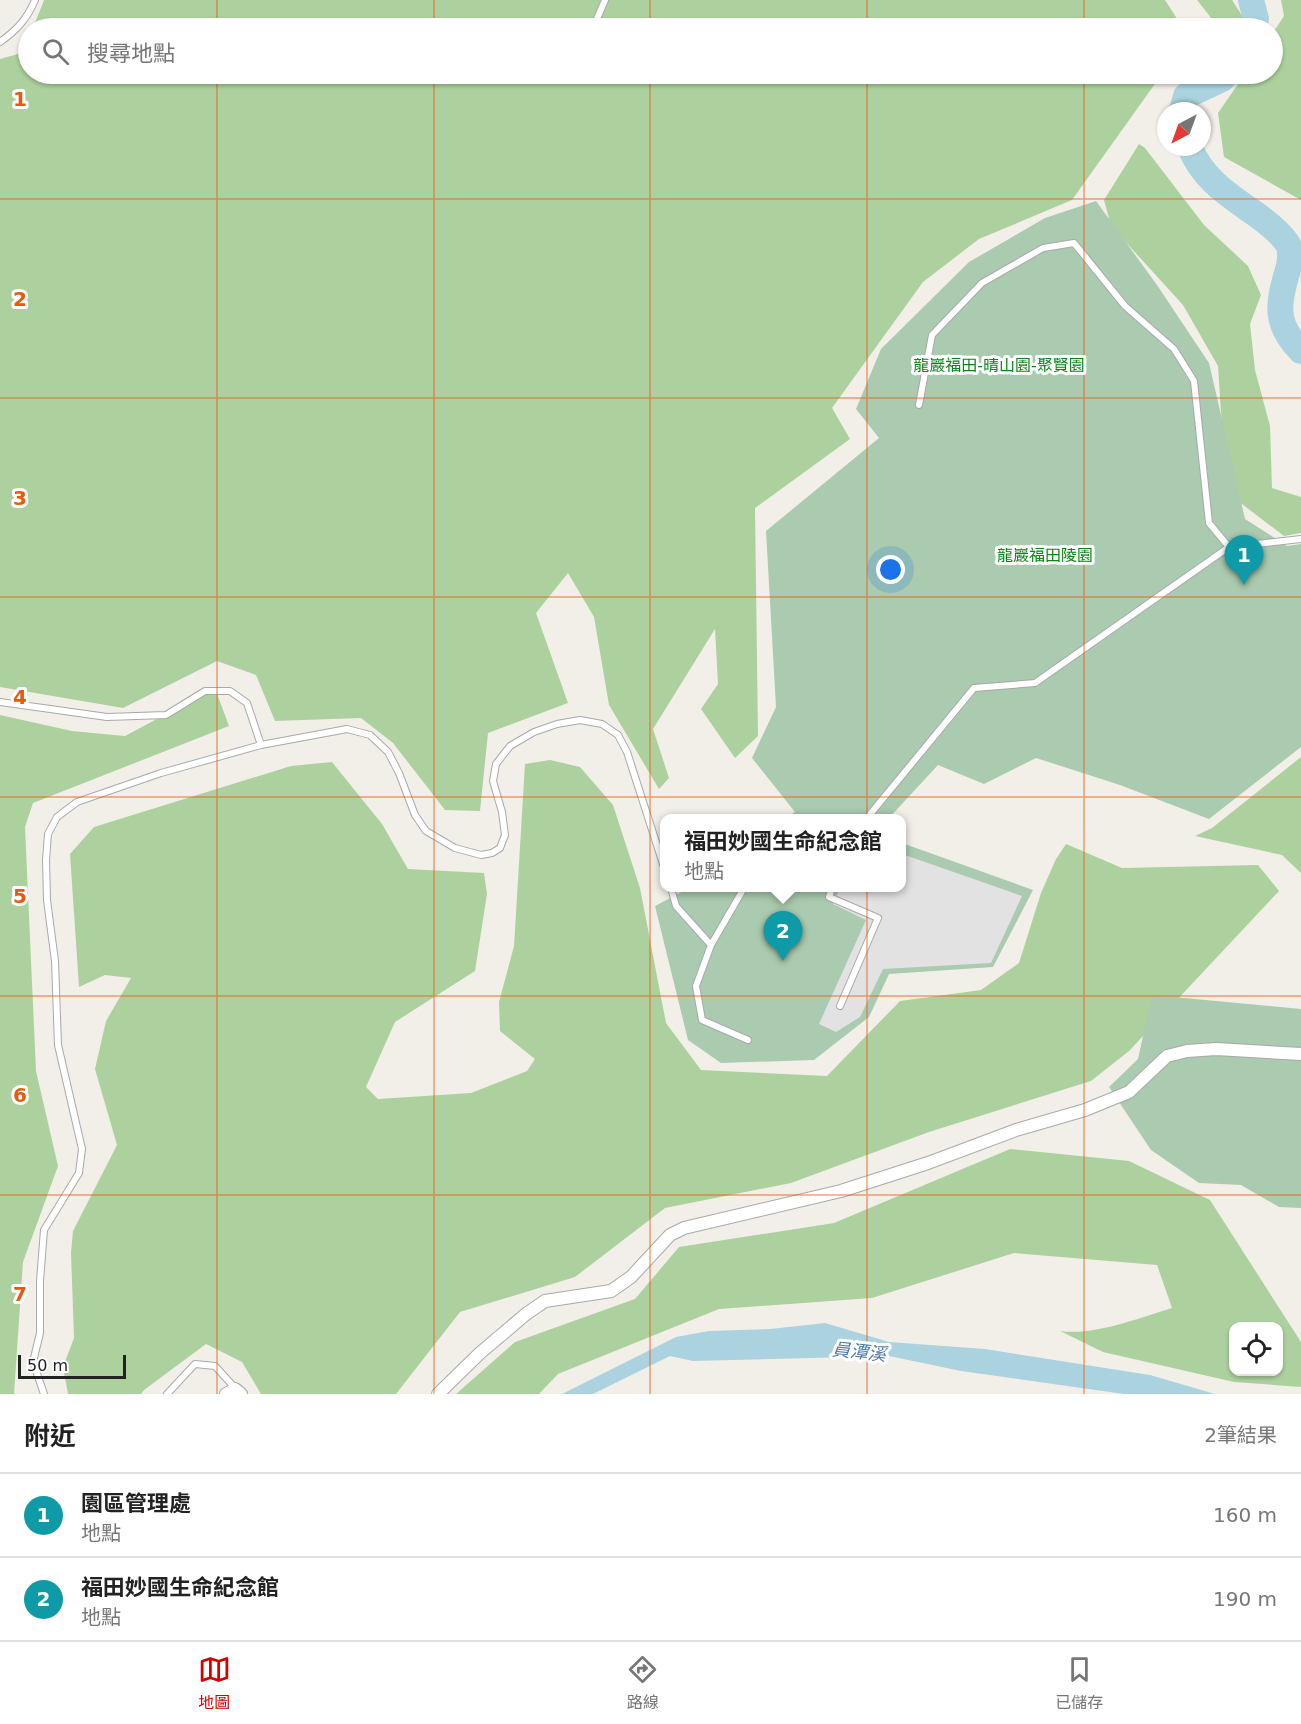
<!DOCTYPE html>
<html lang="zh-TW">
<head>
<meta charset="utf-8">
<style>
	body { margin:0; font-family:"DejaVu Sans","Noto Sans TC",sans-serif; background:#f6f6f6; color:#222 }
	.controls { position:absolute; right:18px; bottom:18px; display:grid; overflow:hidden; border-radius:12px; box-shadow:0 2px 4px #0004 }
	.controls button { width:54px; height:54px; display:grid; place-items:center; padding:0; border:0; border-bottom:2px solid #e0e0e0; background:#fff; color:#222; font:30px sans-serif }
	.compass { position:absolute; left:1157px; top:102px; width:54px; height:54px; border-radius:50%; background:#fff; box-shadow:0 2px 4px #0004; rotate:221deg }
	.scale { position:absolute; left:18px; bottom:15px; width:108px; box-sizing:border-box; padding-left:6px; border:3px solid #222; border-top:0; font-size:16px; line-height:21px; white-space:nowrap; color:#222; -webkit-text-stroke:4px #fff; paint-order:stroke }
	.you { position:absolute; left:891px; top:570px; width:21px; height:21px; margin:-15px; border:4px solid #fff; border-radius:50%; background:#1a73e8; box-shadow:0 0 0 9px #1a73e833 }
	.badge { display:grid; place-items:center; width:39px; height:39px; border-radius:50%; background:#d40000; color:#fff; font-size:20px; font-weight:700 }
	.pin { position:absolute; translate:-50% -50px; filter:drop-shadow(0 2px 3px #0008) }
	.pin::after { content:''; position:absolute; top:32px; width:21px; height:18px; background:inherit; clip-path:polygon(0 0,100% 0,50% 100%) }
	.popup { position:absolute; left:660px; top:814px; width:246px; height:78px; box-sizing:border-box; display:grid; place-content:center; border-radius:12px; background:#fff; filter:drop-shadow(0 2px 4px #0005); font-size:20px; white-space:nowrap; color:#767676 }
	.popup b { font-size:22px; color:#222 }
	.popup::after { content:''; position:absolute; left:50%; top:100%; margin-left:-12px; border:12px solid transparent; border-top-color:#fff }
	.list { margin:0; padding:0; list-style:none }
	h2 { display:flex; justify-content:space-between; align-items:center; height:78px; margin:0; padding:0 24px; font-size:26px }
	h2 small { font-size:20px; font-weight:400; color:#767676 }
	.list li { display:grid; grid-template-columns:39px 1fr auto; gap:18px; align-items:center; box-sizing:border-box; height:84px; padding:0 24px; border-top:2px solid #e0e0e0 }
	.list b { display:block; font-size:22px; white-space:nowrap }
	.list p { margin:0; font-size:20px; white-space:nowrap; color:#767676 }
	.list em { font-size:20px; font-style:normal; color:#767676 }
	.icon { flex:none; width:33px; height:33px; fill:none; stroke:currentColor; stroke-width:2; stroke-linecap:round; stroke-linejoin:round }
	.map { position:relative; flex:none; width:1301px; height:1394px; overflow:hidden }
	.search { position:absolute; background:#fff; box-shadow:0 2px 4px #0004; left:18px; right:18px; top:18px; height:66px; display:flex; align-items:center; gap:15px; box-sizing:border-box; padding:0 21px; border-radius:33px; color:#767676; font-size:22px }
	.sheet { height:246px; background:#fff }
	nav { display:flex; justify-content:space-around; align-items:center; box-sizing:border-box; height:84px; border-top:2px solid #e0e0e0; background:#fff; font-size:16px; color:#767676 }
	nav a { display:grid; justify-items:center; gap:3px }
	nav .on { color:#d40000 }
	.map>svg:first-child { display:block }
	.forest { fill:#add19e; fill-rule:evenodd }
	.cemetery { fill:#aacbaf }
	.parking { fill:#e2e2e2 }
	.water { fill:#aad3df }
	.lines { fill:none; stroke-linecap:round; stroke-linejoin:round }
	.river { stroke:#aad3df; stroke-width:26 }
	.lane-casing { stroke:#a9a9a9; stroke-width:8 }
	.street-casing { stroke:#a9a9a9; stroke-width:14 }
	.lane { stroke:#fff; stroke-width:6 }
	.street { stroke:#fff; stroke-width:12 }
	.grid { fill:none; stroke:#e8590c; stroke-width:1.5; stroke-opacity:0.55 }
	.labels { text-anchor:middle; stroke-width:6; stroke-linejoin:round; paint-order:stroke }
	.park-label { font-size:16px; fill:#0c8416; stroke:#fff }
	.water-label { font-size:18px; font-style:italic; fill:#4a7aab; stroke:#fff }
	.grid-label { font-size:20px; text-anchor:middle; font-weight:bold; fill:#e8590c; stroke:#fff; stroke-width:6; stroke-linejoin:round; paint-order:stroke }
</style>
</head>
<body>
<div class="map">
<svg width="1301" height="1394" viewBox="0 0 1301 1394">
	<rect width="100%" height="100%" fill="#f2efe9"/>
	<path class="forest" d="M44 0H1165L1183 28H33Z
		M1197 0H1232L1248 25 1245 28H1219Z
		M1281 0H1301V200L1224 157 1218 113 1245 74H1272L1273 33 1284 16Z
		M28 41V74H1162L1072 200 979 239 923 282 832 408 850 439 755 508 758 736 735 758 701 709 718 684 715 629 653 729 669 778 659 789 609 705 594 617 568 573 536 613 568 703 488 733 480 811 445 810 393 743 361 718 275 721 256 675 217 661 123 708 0 687V59L25 52Z
		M1139 144 1145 148 1204 225 1248 266 1261 295 1250 324 1255 370 1270 426 1272 488 1301 497V533L1284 536 1234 498 1222 428 1218 366 1183 305 1111 226 1104 200Z
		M215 688 229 726 33 803 25 827 36 1071 58 1166 23 1262 14 1394H0V715L72 731 125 736Z
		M1301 757V873L1282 855 1195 836 1212 828Z
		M550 760 580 767 613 805 640 888 666 1023 701 1070 827 1076 900 1001 981 990 1019 963 1041 893 1056 859 1066 844 1122 868 1258 865 1279 891 1129 1051 1091 1081 929 1132 791 1183 665 1208 575 1277 460 1312 396 1394H261L242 1362 206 1344 144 1390 141 1394H68L63 1367 74 1338 71 1253 73 1231 117 1145 95 1069 106 1021 131 978 105 975 79 987 70 854 94 827 291 766 332 762 382 824 408 869 484 873 487 894 475 971 395 1022 366 1087 378 1099 471 1093 527 1071 535 1059 500 1031 499 1002 514 946 525 764Z
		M1010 1149 1129 1161 1210 1200 1301 1342V1387L1234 1382 1103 1352 1060 1331C1094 1336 1139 1318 1172 1308L1157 1265 1014 1253 872 1298 719 1309 558 1374 539 1394H456L515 1342 635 1299 679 1247 834 1223ZM1234 1326H1278V1372H1234Z"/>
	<path class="cemetery" d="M1096 201 1157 285 1209 363 1245 519 1287 546 1301 544V747L1209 819 1120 785 1036 758 984 784 938 765 889 818H787L795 812 752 758 776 707 766 531 879 438 856 409 881 349 969 262 1045 218Z
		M902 843 1033 890 993 967 889 974 869 1017 814 1060 721 1063 688 1040 655 906 689 888H902Z
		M1152 995 1301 1009V1208L1279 1207 1241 1185 1199 1183 1151 1150 1109 1087 1138 1059Z"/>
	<path class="parking" d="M902 854 1022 896 991 963 883 969 860 1017 836 1032 819 1024 866 920 833 904 840 888H902Z"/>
	<path class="water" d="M825 1323 889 1342 985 1349 1150 1375 1215 1394H1124L961 1371 889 1356 693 1361 670 1356 593 1394H562L676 1337 709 1331 770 1329Z"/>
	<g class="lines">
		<path class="river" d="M1251 0 1256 19 1253 28
			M1182 111 1186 96 1222 79 1227 74
			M1190 147C1202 179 1230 196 1257 215 1268 223 1280 232 1287 243 1292 250 1290 258 1289 266 1279 301 1272 322 1301 351"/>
		<g class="lane-casing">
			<path id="lane" d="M593 28 605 0
				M0 42C17 30 27 19 35 0
				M919 405 932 335 982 283 1043 248 1074 243 1125 306 1174 349 1194 381 1209 523 1229 547
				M0 702 107 717 166 715 205 691H230L247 703 261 745
				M867 818 974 688 1035 683 1229 547 1301 539
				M671 888 676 906 711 945
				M744 888 711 945 696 986 702 1020 748 1040
				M832 888 829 897 878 918 840 1006
				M44 1394 33 1362 40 1333V1281L44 1230 79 1173 82 1149 58 1045 55 961 47 900 46 860 48 834 57 817 77 802 161 773 261 745 347 729 370 735 388 752 399 773 415 815 426 831 455 848 481 855 492 853 500 848 505 835 502 812 493 781 496 764 510 746 534 732 557 724 580 720 602 724 618 735 627 752 664 867
				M167 1394 195 1364 215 1366 235 1388"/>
		</g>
		<g class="street-casing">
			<path id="street" d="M226 1394 235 1389 241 1394
				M438 1394 480 1353 526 1314 545 1301 611 1291 631 1277 670 1235 684 1228 841 1191 928 1163 1016 1130 1085 1110 1129 1092 1167 1056 1187 1051 1216 1049 1301 1054"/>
		</g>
		<use href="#lane" class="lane"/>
		<use href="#street" class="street"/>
	</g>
	<path class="grid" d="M217 0V28M434 0V28M650 0V28M867 0V28M1084 0V28M217 74V1394M434 74V1394M650 74V1394M867 74V1394M1084 74V1394M0 199H1301M0 398H1301M0 597H1301M0 797H1301M0 996H1301M0 1195H1301"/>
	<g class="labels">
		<g class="park-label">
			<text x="999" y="371">龍巖福田-晴山園-聚賢園</text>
			<text x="1045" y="561">龍巖福田陵園</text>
		</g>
		<g class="water-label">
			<text transform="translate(859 1352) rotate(6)" y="6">員潭溪</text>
		</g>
	</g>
	<g class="grid-label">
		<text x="20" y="106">1</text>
		<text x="20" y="306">2</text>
		<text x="20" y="505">3</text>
		<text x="20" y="704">4</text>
		<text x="20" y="903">5</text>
		<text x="20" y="1102">6</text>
		<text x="20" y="1301">7</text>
	</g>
</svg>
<div class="controls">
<button><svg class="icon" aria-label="locate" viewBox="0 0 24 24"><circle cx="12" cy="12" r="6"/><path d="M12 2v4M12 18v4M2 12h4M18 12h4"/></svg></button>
</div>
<svg class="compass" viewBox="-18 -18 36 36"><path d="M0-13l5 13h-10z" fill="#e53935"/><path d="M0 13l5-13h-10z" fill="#767676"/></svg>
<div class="scale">50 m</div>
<div class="you"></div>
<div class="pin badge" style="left:1244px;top:585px;background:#0f9aa8">1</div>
<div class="pin badge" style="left:783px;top:961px;background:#0f9aa8">2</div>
<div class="popup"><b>福田妙國生命紀念館</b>地點</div>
<div class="search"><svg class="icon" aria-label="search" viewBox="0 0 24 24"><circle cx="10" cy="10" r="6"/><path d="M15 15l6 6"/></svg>搜尋地點</div>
</div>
<section class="sheet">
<h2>附近<small>2筆結果</small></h2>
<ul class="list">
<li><span class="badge" style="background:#0f9aa8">1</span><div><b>園區管理處</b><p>地點</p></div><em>160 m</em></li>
<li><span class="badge" style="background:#0f9aa8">2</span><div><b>福田妙國生命紀念館</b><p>地點</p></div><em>190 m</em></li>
</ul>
</section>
<nav>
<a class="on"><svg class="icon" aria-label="map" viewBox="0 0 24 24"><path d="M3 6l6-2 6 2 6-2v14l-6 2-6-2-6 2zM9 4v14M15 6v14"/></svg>地圖</a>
<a><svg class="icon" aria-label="directions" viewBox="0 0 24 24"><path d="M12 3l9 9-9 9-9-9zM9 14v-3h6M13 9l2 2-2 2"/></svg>路線</a>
<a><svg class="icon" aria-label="saved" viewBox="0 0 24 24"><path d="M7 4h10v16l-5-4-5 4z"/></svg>已儲存</a>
</nav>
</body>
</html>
